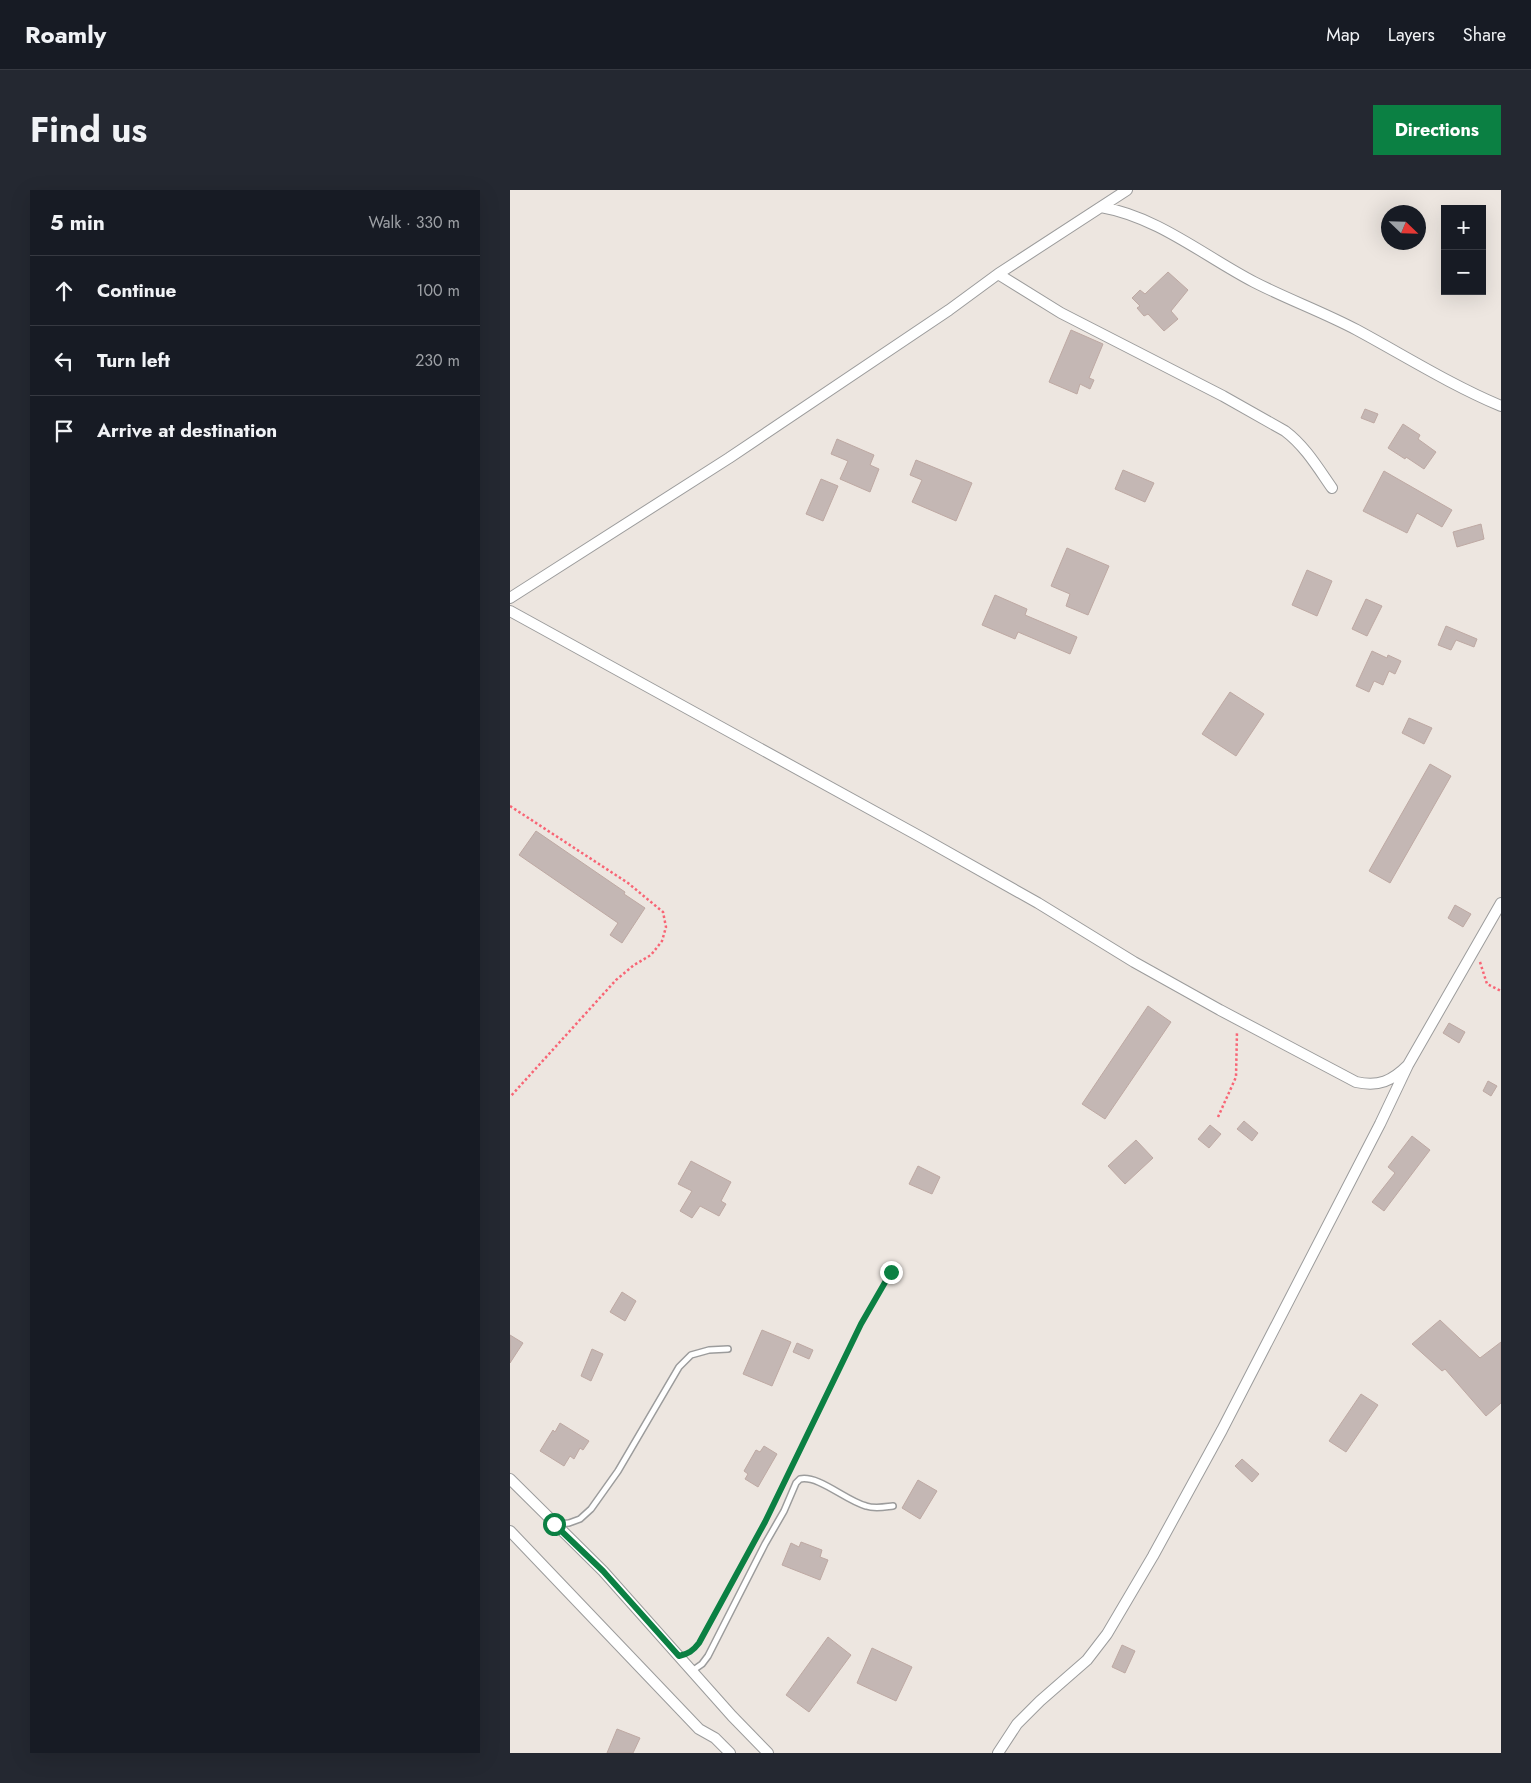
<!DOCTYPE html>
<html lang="en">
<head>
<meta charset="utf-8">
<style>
	body { margin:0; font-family:Jost,sans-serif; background:#242831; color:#f1f3f6 }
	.controls { position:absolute; right:15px; top:15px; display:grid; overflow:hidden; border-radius:0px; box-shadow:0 5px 20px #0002 }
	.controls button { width:45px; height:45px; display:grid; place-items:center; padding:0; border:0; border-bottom:1px solid #363941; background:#171b24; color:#f1f3f6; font:25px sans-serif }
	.compass { position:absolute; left:871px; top:15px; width:45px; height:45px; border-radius:50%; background:#171b24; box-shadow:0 5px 20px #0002; rotate:113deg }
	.stop { position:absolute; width:15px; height:15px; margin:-11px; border:4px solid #0b8043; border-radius:50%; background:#fff }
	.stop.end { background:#0b8043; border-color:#fff; box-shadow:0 1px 5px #0008 }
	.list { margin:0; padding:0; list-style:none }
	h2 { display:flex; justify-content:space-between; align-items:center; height:65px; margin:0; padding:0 20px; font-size:21px }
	h2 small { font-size:16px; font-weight:400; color:#9ea1a6 }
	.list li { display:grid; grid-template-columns:32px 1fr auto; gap:15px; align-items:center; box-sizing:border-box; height:70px; padding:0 20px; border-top:1px solid #363941 }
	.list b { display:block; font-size:19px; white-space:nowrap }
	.list em { font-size:16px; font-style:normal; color:#9ea1a6 }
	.icon { flex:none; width:28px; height:28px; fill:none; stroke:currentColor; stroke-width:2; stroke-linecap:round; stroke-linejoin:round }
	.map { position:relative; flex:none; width:991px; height:1563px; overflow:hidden; border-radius:0px }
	header { display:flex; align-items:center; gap:30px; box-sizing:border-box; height:70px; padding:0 25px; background:#171b24; border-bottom:1px solid #363941 }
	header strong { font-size:24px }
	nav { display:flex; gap:28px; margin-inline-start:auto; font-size:18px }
	.intro { display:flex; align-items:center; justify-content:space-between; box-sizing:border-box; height:120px; padding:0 30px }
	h1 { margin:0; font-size:35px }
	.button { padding:12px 22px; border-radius:0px; background:#0b8043; color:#fff; font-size:18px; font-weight:700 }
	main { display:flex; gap:30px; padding:0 30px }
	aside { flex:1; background:#171b24; border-radius:0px; box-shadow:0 5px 20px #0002 }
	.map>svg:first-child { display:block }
	.building { fill:#c4b7b4; stroke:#bea9a3 }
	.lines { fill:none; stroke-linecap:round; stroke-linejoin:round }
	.lane-casing { stroke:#9c9c9c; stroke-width:8 }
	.street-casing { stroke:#9c9c9c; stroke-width:12 }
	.path { stroke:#f86575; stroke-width:2.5; stroke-dasharray:2.5 2.5; stroke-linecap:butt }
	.lane { stroke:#fff; stroke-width:5 }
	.street { stroke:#fff; stroke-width:10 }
	.route { stroke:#0b8043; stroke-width:6 }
</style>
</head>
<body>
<header>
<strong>Roamly</strong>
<nav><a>Map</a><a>Layers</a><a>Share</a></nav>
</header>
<div class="intro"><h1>Find us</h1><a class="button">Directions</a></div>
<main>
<aside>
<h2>5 min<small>Walk · 330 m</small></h2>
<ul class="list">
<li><svg class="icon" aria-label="ahead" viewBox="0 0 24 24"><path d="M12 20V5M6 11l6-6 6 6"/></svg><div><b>Continue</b></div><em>100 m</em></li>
<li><svg class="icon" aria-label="left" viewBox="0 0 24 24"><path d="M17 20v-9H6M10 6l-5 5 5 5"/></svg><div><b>Turn left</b></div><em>230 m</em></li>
<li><svg class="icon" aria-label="arrive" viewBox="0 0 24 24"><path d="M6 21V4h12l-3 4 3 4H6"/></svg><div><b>Arrive at destination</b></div></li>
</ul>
</aside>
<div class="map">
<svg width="991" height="1563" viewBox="0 0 991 1563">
	<rect width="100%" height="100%" fill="#ede6e0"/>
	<path class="building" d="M658 82 678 100 661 121 668 129 654 141 638 124 634 126 627 118 630 116 622 108 630 100 635 104Z
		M561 140 593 154 579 188 584 190 580 199 570 194 567 204 539 192Z
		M855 219 868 224 864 233 851 228Z
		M893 234 910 245 908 249 926 262 914 279 896 267 895 269 878 258Z
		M327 249 364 265 360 275 369 279 360 302 330 289 338 271 321 264Z
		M406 270 462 293 446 331 402 312 412 290 400 285Z
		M613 280 644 293 635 312 605 299Z
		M874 281 942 320 932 337 907 323 897 343 853 321Z
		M311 289 328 296 313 331 296 324Z
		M971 334 974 349 947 357 943 342Z
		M557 358 599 376 578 425 556 416 560 404 541 396Z
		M797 380 822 391 807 426 782 415Z
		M485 405 517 419 515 425 567 447 560 464 508 442 505 449 472 435Z
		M856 409 872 416 857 446 842 439Z
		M936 436 967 449 964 457 946 450 941 460 928 455Z
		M862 461 877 468 878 465 891 471 885 484 879 481 873 495 864 491 859 502 846 496Z
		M720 502 754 524 726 566 692 544Z
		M899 528 922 538 914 554 892 543Z
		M920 574 941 586 880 693 859 681Z
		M26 641 115 702 114 704 135 718 112 753 100 745 108 733 9 665Z
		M945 715 961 724 953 737 938 728Z
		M638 816 661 832 595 929 572 914Z
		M939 833 955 842 949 853 933 843Z
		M978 891 987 896 981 906 973 901Z
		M734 931 748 943 742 951 727 939Z
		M700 935 711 944 699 958 688 949Z
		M902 946 920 960 874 1021 862 1012 885 983 878 977Z
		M626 950 643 968 615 994 598 976Z
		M181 971 221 992 211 1011 216 1014 209 1026 190 1016 182 1028 170 1021 182 1001 168 994Z
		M408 976 430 987 422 1004 399 994Z
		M112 1102 126 1111 115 1131 100 1122Z
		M930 1130 970 1168 991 1152V1213L976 1226 935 1179 932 1181 902 1154Z
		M252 1140 281 1152 262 1196 233 1184Z
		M0 1145 13 1153 0 1173Z
		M287 1153 303 1160 299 1169 283 1162Z
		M82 1159 93 1164 81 1191 71 1186Z
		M851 1204 868 1215 836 1262 819 1251Z
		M50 1233 79 1251 73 1260 70 1258 64 1269 60 1266 54 1276 30 1261 43 1240 45 1242Z
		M254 1256 267 1264 248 1297 235 1289 238 1284 234 1281 246 1260 250 1262Z
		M732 1269 749 1284 742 1292 725 1276Z
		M408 1290 427 1301 410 1329 392 1318Z
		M291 1352 312 1360 310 1367 318 1370 310 1390 272 1375 281 1353 289 1357Z
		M318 1447 341 1465 299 1522 276 1505Z
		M612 1455 625 1461 615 1483 602 1477Z
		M362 1458 402 1477 386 1511 347 1493Z
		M107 1539 130 1548 123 1563H97Z"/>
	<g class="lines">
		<g class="lane-casing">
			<path id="lane" d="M47 1334 59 1333 70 1329 81 1319 108 1281 169 1177 181 1165 199 1160 218 1159
				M182 1481 192 1474 198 1466 255 1354 274 1321 286 1293 290 1289C309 1285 336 1311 356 1316 365 1319 374 1317 383 1316"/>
		</g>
		<g class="street-casing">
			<path id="street" d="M591 17C648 27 694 66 744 92 777 109 813 122 847 140 895 166 941 195 991 216
				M488 84 551 123 713 206 775 241C795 256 808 278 822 298
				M0 408 219 268 439 120 488 84 617 0
				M0 421 409 646 528 713 624 772 710 820 846 892C869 897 882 891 898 875
				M0 1289 93 1381 222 1526 258 1563
				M0 1341 189 1539 205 1548 220 1563
				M488 1563 507 1534 530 1511 577 1470 597 1444 643 1366 712 1240 870 934 898 875 991 713"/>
		</g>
		<path class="path" d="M0 616 118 693 153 722 156 737 152 751 141 765 124 775 106 790 0 907
			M970 772 977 794 991 801
			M708 927 726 887 727 841
			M180 1462 189 1453 255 1332 351 1134 381 1081"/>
		<use href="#lane" class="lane"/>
		<use href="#street" class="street"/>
	</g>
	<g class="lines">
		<path class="route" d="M44 1334 93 1381 169 1466C178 1464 183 1461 189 1453L255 1332 351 1134 381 1082"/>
	</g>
</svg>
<div class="controls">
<button>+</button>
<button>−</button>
</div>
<svg class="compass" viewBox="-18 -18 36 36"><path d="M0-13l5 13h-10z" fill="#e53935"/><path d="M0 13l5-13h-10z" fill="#9ea1a6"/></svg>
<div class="stop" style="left:44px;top:1334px"></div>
<div class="stop end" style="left:381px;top:1082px"></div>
</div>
</main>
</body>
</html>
